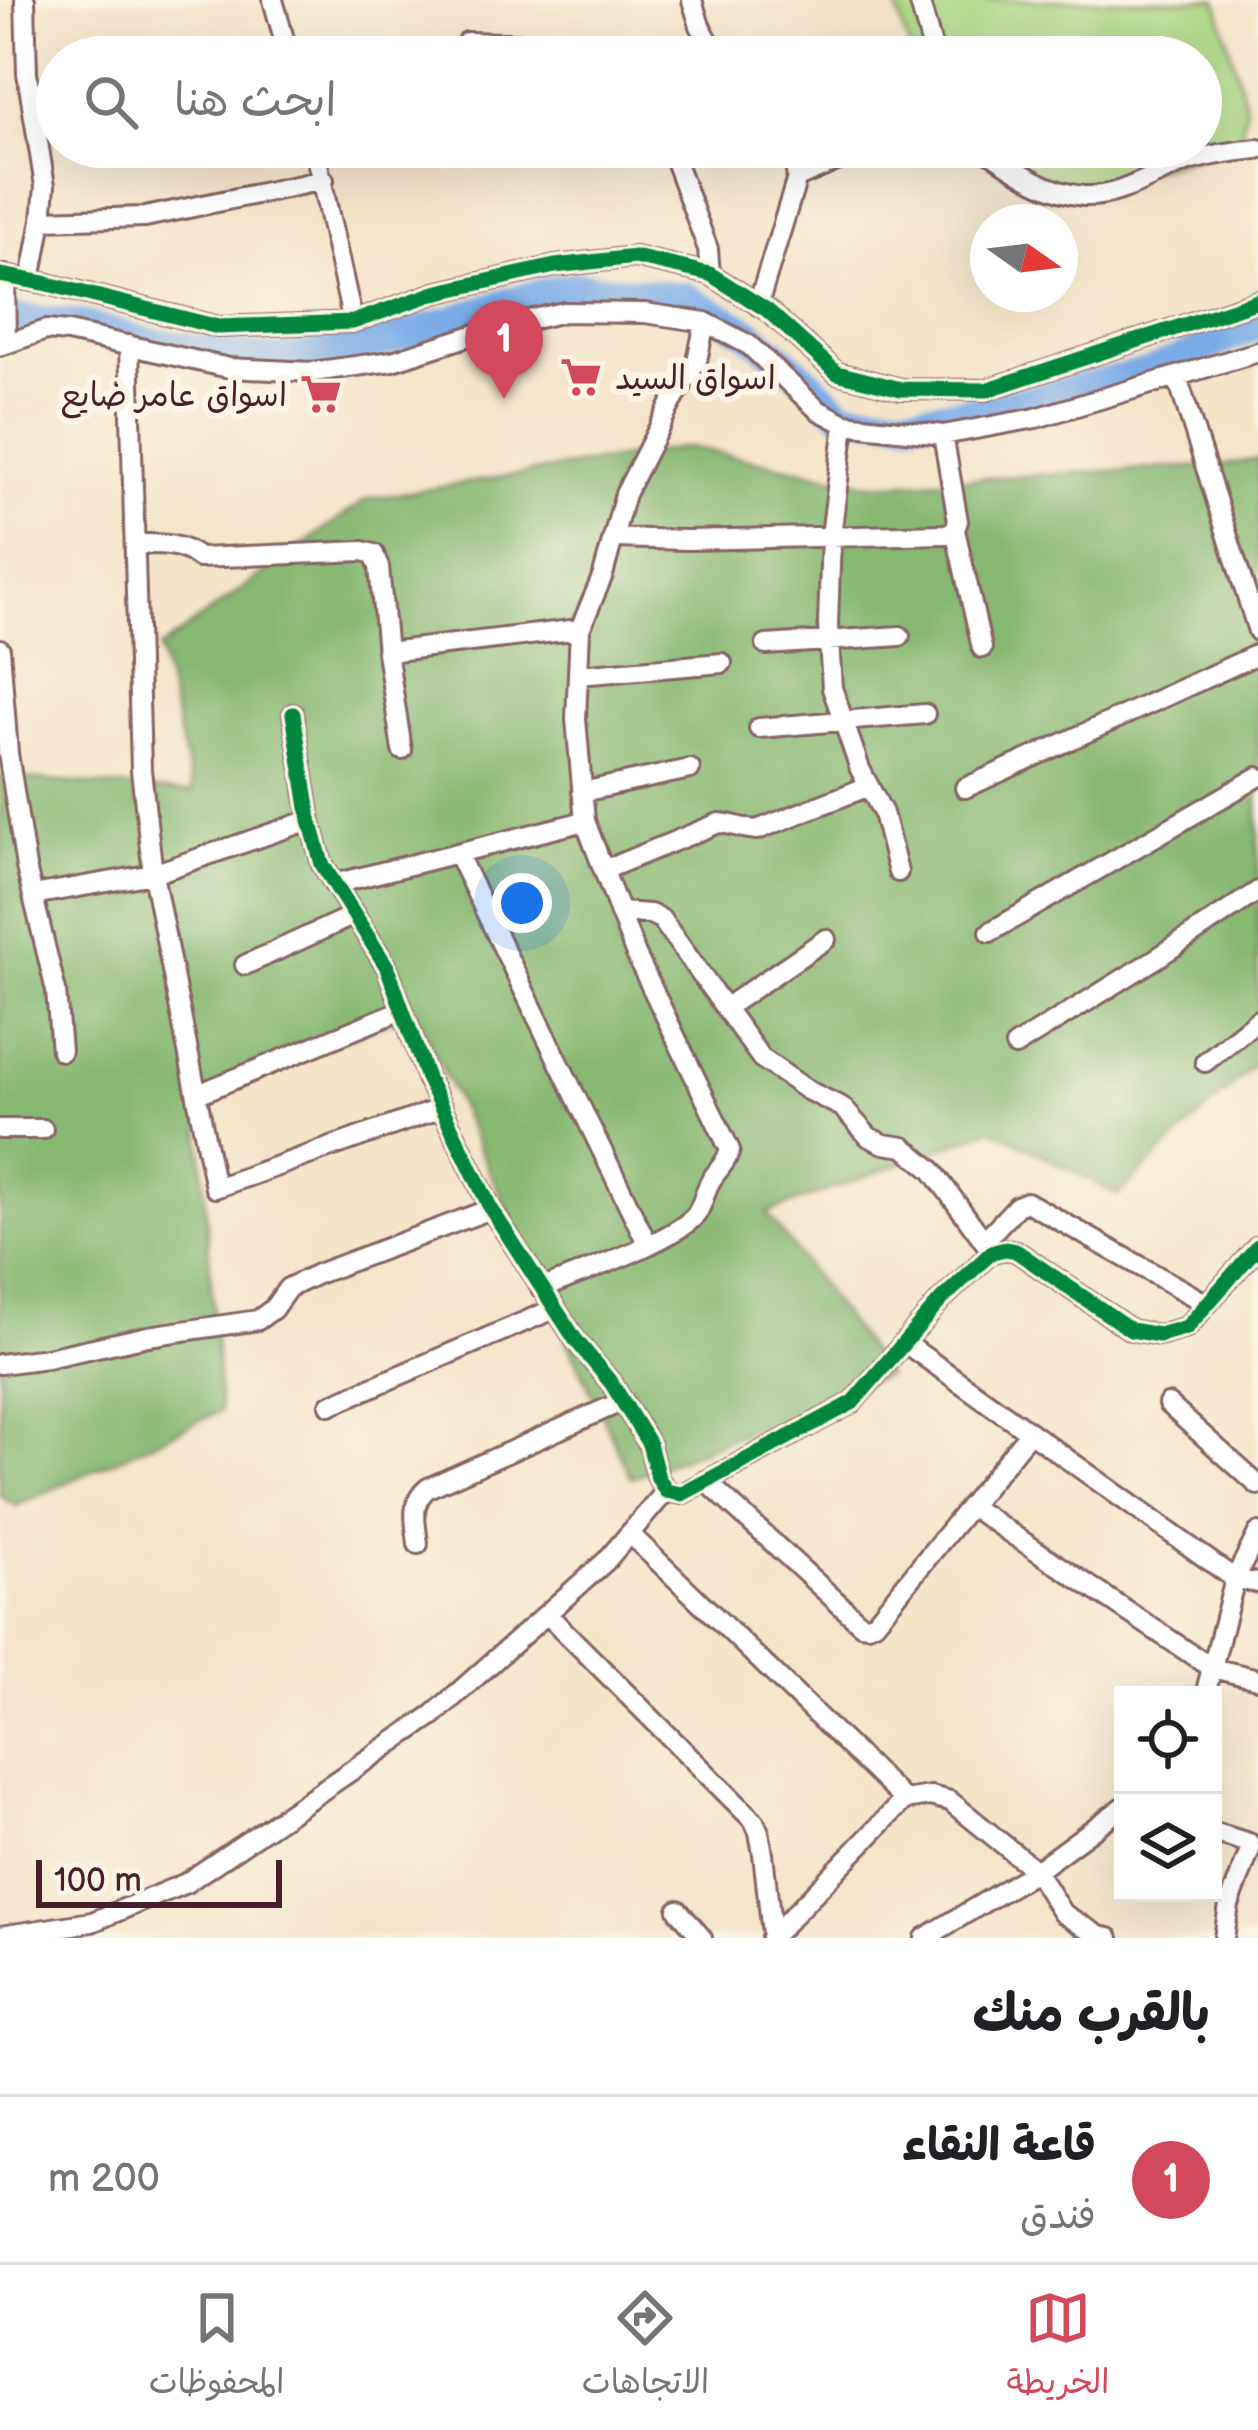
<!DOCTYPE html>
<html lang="ar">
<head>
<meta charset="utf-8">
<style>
	body { margin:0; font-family:"Balsamiq Sans","Playpen Sans Arabic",sans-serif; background:#f2f2f2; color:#202124; direction:rtl }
	.controls { position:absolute; right:36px; bottom:36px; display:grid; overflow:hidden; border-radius:0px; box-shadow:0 12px 48px #0002 }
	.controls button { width:108px; height:108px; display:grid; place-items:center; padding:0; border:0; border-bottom:3px solid #e0e0e0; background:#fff; color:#202124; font:60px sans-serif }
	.compass { position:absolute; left:970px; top:204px; width:108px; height:108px; border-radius:50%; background:#fff; box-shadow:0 12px 48px #0002; rotate:104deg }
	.scale { position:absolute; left:36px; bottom:30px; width:246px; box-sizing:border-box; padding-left:12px; border:6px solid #4a1f2b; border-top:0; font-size:33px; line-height:42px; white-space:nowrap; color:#4a1f2b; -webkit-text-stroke:9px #fcf5e5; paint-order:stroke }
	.you { position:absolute; left:522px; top:903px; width:42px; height:42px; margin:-30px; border:9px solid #fff; border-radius:50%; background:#1a73e8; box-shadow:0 0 0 18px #1a73e833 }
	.badge { display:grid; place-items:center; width:78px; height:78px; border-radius:50%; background:#d1495b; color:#fff; font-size:39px; font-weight:700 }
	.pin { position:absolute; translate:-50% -99px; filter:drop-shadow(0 3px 6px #0008) }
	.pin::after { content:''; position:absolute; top:63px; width:42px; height:36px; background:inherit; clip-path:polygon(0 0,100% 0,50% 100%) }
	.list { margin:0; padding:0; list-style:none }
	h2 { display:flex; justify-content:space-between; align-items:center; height:156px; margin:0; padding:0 48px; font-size:51px }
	h2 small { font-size:39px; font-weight:400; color:#757577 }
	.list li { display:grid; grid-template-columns:78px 1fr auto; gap:36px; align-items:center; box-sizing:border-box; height:168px; padding:0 48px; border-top:3px solid #e0e0e0 }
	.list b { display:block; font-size:45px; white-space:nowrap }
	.list p { margin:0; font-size:39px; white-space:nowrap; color:#757577 }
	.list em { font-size:39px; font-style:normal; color:#757577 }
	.icon { flex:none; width:66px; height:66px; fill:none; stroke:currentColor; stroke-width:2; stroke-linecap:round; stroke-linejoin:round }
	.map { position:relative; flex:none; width:1258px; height:1938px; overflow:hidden; direction:ltr }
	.search { position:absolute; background:#fff; box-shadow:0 12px 48px #0002; left:36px; right:36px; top:36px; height:132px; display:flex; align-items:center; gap:30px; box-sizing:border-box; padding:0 42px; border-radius:66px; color:#757577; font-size:45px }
	.sheet { height:324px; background:#fff }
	nav { display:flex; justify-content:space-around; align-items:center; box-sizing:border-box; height:168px; border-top:3px solid #e0e0e0; background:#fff; font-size:33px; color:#757577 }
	nav a { display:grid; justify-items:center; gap:6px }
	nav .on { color:#d1495b }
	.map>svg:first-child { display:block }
	.green { fill:#a9d784; stroke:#7a7b58; stroke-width:3 }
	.forest { fill:#86b872; stroke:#686c4e; stroke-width:3 }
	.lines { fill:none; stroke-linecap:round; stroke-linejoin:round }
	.river { stroke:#7cace7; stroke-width:30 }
	.minor-casing { stroke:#866462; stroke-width:24 }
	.minor { stroke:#fff; stroke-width:18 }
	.cycleway-casing { stroke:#fcf5e5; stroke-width:22 }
	.cycleway { stroke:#00873e; stroke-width:15 }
	.labels { text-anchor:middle; stroke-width:12; stroke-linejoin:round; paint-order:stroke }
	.poi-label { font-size:33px; fill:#4a1f2b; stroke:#fcf5e5; text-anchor:start }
</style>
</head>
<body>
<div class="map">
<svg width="1258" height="1938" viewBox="0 0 1258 1938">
	<rect width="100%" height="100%" fill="#fcf5e5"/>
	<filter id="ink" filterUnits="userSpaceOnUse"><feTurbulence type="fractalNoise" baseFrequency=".00833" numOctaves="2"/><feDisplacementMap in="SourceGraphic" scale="24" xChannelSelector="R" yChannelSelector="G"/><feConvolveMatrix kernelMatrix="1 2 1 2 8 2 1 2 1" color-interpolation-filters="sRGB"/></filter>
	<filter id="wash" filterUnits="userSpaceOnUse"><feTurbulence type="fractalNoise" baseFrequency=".004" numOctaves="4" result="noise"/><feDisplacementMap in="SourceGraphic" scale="48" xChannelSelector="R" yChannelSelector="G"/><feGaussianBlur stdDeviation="2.7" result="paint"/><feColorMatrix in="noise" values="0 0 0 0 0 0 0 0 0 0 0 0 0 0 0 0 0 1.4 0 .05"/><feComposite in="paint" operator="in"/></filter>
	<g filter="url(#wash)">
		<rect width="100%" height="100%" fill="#f4e5c9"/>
		<path class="green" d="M894 0H1217L1246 107 1239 144 1089 188 1033 176 1000 147H1201V57H912Z"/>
		<path class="forest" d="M687 447 873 484 1224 465 1258 459V1061L1118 1195 993 1129 767 1213 887 1375 631 1478 415 1010 198 1097 220 1411 16 1506 0 1496V777L193 793 159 649 367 499Z"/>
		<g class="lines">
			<path class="river" d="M0 317 78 324 148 342 277 360 381 343 522 298 575 286 685 297 747 331 798 372 843 414 912 418 995 407 1148 373 1258 325"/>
		</g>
	</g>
	<g filter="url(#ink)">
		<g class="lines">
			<g class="minor-casing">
				<path id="minor" d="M25 0 27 73 45 186 42 220 31 280
					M273 0 289 57
					M692 0 700 26 718 57
					M919 0 935 57
					M467 42 585 45 613 57
					M314 147 353 322
					M670 147 708 249 710 274
					M982 147C1013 168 1046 193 1084 196 1121 198 1158 171 1192 160 1214 154 1236 151 1258 149
					M797 178 870 147
					M42 220 145 217 324 180
					M0 275 44 283 218 327 353 322 435 293 555 266 635 257 710 274 767 310 837 373 901 389 986 390 1258 301
					M5 275 6 342
					M758 305 797 178 795 165 787 147
					M129 345 141 770 153 874 215 1188 442 1108
					M0 346 46 330 68 332 229 368 312 372 392 361 495 328 564 312 645 313 705 322 749 345 818 410 845 424 943 435 1036 418 1258 352
					M1177 377 1258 631
					M845 424 831 536 828 624 832 688 860 769 883 813 898 872
					M955 530 982 648
					M614 538 687 540 946 534 955 530 958 521 943 435
					M136 544C160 544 179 542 199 558L363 551 374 554 379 567 387 652 402 750
					M766 645 900 636
					M0 649 8 753 26 867 56 991 61 1051
					M387 652 580 629
					M578 675 722 663
					M293 714 310 820 322 864 387 967 427 1078 491 1209 575 1339 612 1384 649 1444 658 1478 666 1491 682 1494 852 1403 941 1300 992 1252 1006 1249 1016 1251 1131 1330 1159 1335 1187 1327 1258 1246
					M759 728 925 714
					M965 788 1258 654
					M582 792 690 769
					M457 853 648 1245
					M604 870 719 823C733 824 743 829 757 830L869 786
					M334 884 585 821
					M33 895 153 874 310 820
					M619 912 650 914 661 919 761 1058 807 1090 842 1107 869 1137 884 1144 904 1147 932 1170 992 1252
					M990 932 1258 777
					M245 965 354 915
					M725 1008 826 939
					M1015 1046 1157 958 1258 891
					M1205 1062 1258 1020
					M198 1094 402 1010
					M0 1129H43
					M984 1241 1017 1206 1027 1202 1207 1304
					M541 1289C577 1274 671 1242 695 1216 703 1206 704 1193 710 1182 717 1169 726 1165 730 1150L636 955 585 821 576 719 580 629 603 575 625 494 671 404 697 361 705 322
					M905 1343 1235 1579 1258 1583
					M0 1364 47 1358 148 1336 258 1320 273 1309 288 1288 317 1274 491 1209
					M1168 1404 1258 1485
					M330 1405 554 1309
					M706 1481 861 1624 868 1625 875 1622 1030 1432
					M970 1506 1212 1668 1258 1679
					M630 1534 904 1800
					M418 1544C416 1523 409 1503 428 1488L623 1401
					M547 1614 754 1821 759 1832 763 1854 772 1934
					M1205 1695 1235 1579 1258 1533
					M1213 1832 1249 1843 1250 1850 1229 1905 1224 1938
					M678 1910 702 1938
					M0 1936 92 1922 186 1883 433 1715 606 1561 666 1491
					M771 1938 904 1800 930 1796 950 1801 1036 1871 1062 1913 1099 1936 1109 1938
					M925 1938 1036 1871 1123 1807"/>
			</g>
			<use href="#minor" class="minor"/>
			<g class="cycleway-casing">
				<path id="cycleway" d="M0 275 44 283 218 327 353 322 435 293 555 266 635 257 710 274 767 310 837 373 901 389 986 390 1258 301
					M293 714 310 820 322 864 387 967 427 1078 491 1209 575 1339 612 1384 649 1444 658 1478 666 1491 682 1494 852 1403 941 1300 992 1252 1006 1249 1016 1251 1131 1330 1159 1335 1187 1327 1258 1246"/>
			</g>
			<use href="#cycleway" class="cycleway"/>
		</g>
	</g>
	<defs>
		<g id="supermarket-bare" transform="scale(3.24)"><path d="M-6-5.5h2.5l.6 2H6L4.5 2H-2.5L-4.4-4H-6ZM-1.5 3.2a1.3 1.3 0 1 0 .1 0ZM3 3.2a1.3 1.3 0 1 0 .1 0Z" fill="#d1495b" stroke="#fcf5e5" stroke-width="2.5" paint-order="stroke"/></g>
	</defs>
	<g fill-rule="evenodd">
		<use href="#supermarket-bare" x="581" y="377"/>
		<use href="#supermarket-bare" x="321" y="394"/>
	</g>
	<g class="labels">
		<g class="poi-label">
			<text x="615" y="389">اسواق السيد</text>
			<text x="287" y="406" text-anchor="end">اسواق عامر ضايع</text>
		</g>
	</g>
</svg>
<div class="controls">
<button><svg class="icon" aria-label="locate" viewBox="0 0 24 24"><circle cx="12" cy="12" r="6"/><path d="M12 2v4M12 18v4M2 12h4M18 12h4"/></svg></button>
<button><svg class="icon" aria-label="layers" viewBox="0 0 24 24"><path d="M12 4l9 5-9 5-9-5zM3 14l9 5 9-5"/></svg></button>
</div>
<svg class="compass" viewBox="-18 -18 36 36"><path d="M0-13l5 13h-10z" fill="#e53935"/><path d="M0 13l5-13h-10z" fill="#757577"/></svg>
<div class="scale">100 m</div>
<div class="you"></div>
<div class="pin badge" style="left:504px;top:399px">1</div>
<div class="search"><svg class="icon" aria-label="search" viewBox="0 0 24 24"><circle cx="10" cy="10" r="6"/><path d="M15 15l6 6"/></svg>ابحث هنا</div>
</div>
<section class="sheet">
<h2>بالقرب منك<small></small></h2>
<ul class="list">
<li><span class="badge">1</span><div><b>قاعة النقاء</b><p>فندق</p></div><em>200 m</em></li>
</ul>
</section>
<nav>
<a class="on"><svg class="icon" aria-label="map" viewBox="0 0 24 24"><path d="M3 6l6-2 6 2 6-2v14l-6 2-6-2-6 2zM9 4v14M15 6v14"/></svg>الخريطة</a>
<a><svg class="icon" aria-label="directions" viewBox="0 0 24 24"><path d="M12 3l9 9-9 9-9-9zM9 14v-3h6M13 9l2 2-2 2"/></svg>الاتجاهات</a>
<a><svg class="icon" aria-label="saved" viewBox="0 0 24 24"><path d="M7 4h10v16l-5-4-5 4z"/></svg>المحفوظات</a>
</nav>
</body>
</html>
